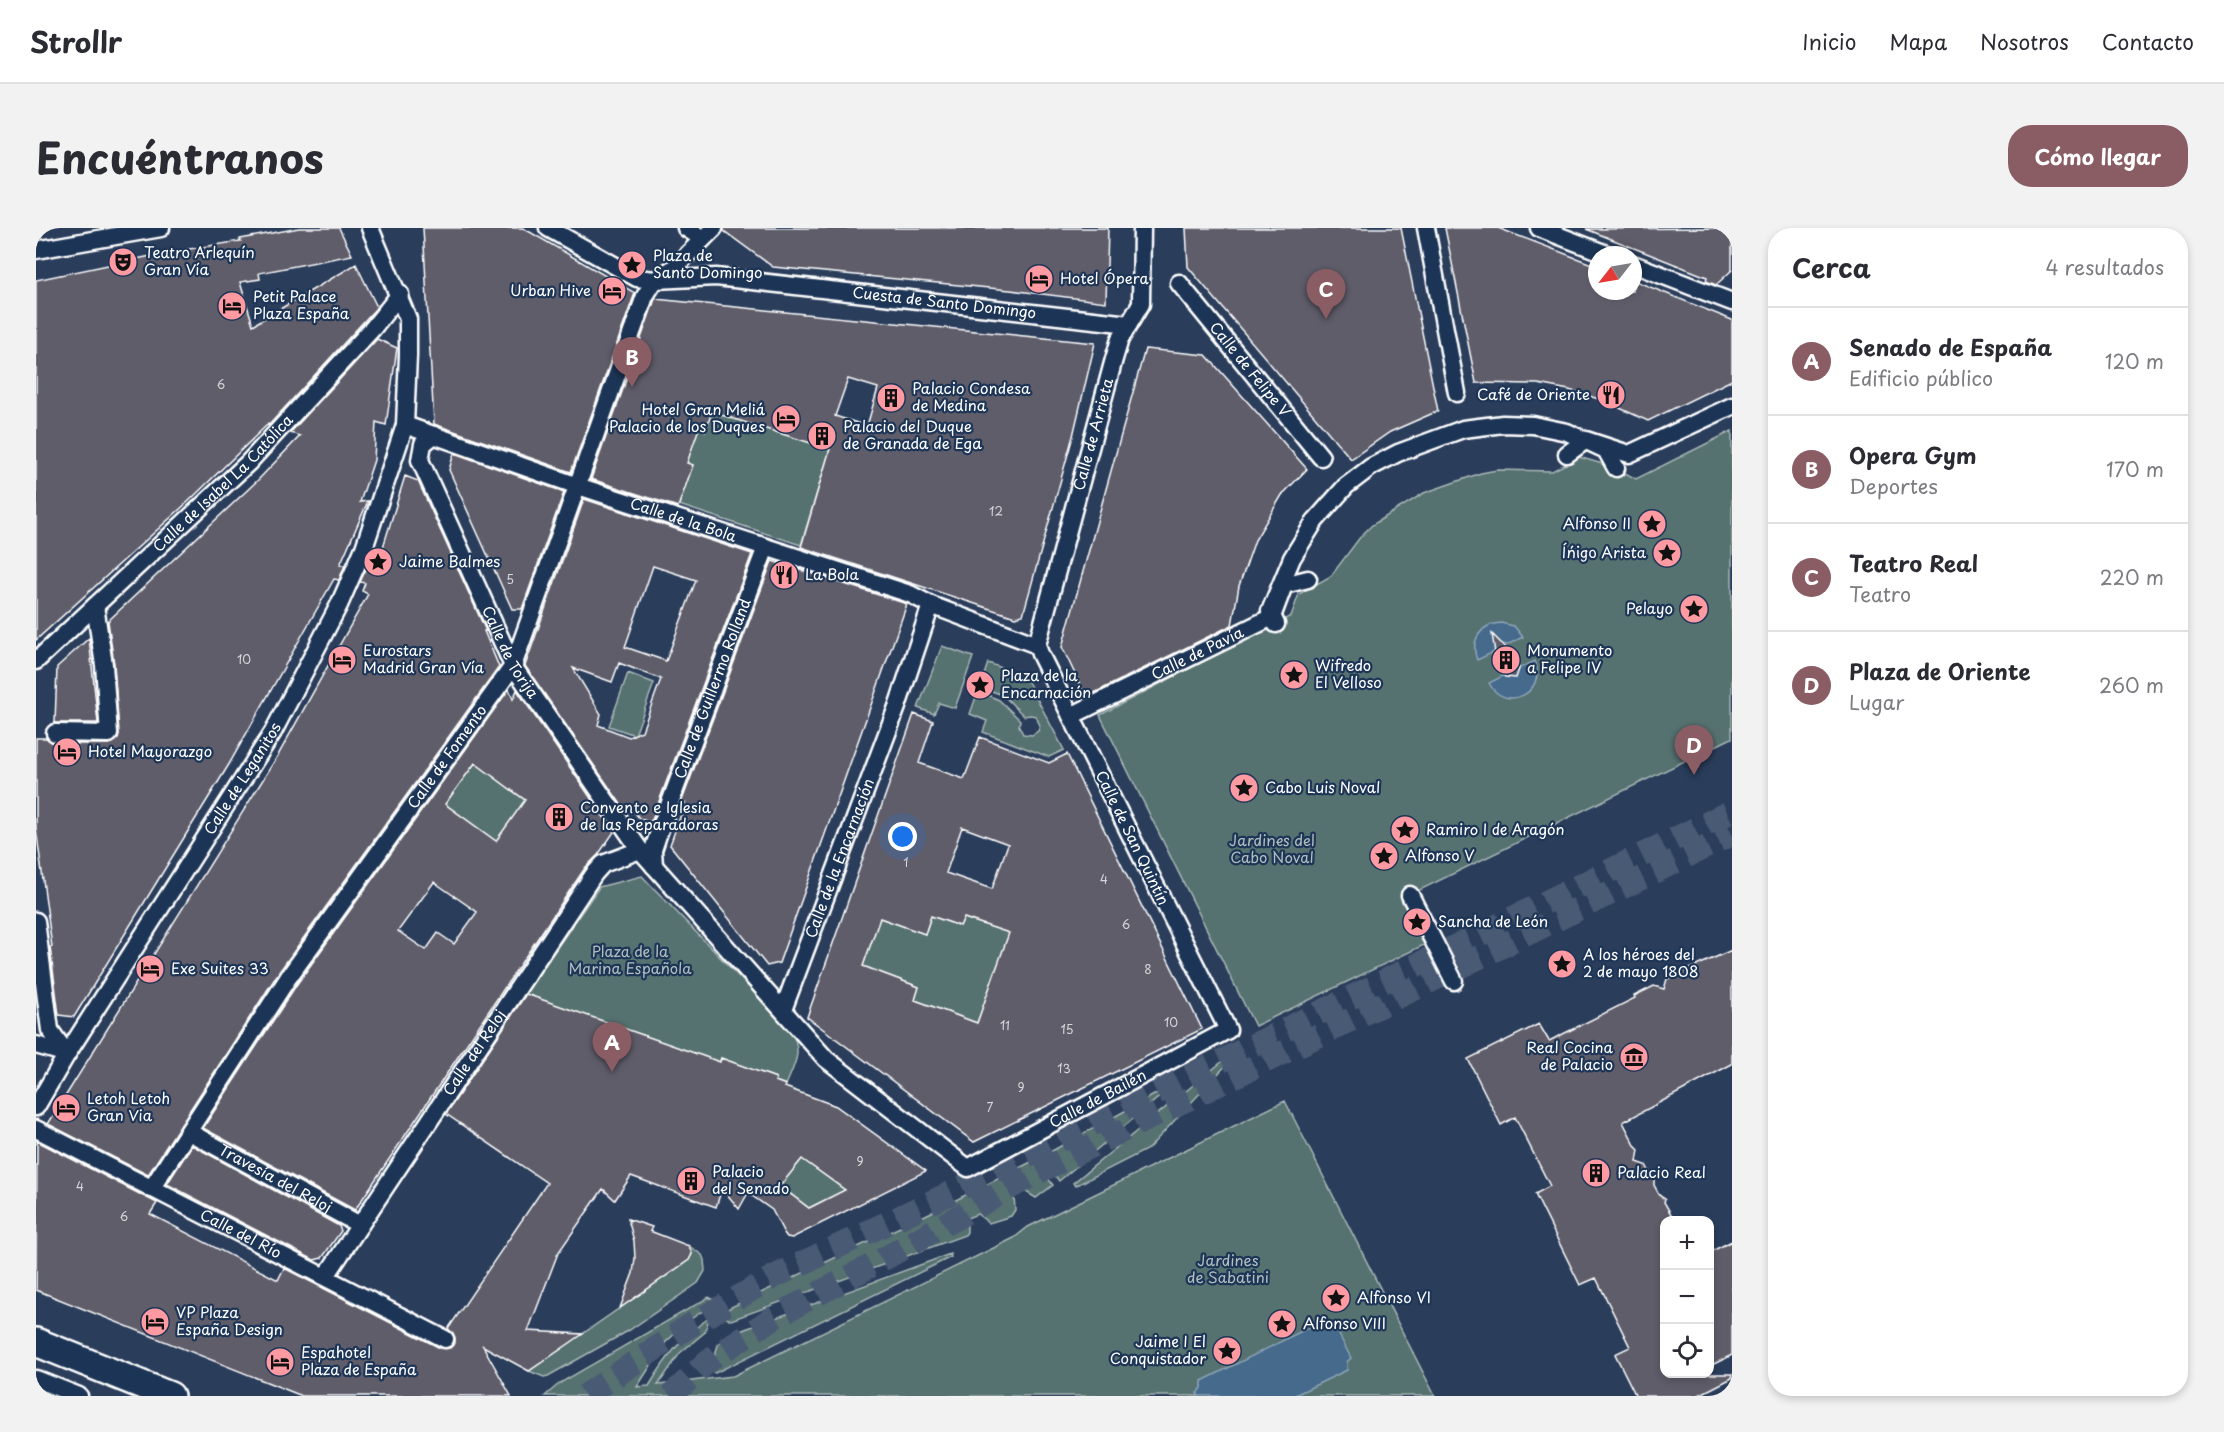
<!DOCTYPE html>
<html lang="es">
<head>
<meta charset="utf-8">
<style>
	body { margin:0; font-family:"Playpen Sans",sans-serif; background:#f2f2f3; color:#2b2b33 }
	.controls { position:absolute; right:18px; bottom:18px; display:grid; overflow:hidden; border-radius:12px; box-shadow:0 3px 9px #0003 }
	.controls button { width:54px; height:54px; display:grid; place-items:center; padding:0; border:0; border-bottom:2px solid #e1e1e2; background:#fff; color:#2b2b33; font:30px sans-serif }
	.compass { position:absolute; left:1552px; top:18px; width:54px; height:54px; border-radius:50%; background:#fff; box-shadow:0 3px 9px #0003; rotate:239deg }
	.you { position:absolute; left:867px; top:609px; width:21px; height:21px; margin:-15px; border:4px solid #fff; border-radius:50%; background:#1a73e8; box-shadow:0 0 0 9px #1a73e833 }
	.badge { display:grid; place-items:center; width:39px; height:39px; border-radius:50%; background:#8a5d65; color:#fff; font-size:20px; font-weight:700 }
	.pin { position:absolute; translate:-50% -50px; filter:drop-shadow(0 2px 3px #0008) }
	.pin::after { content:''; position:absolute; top:32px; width:21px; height:18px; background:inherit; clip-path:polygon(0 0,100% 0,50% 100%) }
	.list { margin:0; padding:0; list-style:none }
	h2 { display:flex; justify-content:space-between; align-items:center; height:78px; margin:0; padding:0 24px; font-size:26px }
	h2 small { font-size:20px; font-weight:400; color:#7c7c81 }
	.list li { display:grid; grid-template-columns:39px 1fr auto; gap:18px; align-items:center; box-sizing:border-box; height:108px; padding:0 24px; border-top:2px solid #e1e1e2 }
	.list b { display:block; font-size:22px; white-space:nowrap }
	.list p { margin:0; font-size:20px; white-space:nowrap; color:#7c7c81 }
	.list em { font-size:20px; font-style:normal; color:#7c7c81 }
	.icon { flex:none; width:33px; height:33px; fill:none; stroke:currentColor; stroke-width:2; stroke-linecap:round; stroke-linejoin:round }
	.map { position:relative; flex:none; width:1696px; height:1168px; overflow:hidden; border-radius:24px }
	header { display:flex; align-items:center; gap:36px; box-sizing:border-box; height:84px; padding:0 30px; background:#fff; border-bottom:2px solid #e1e1e2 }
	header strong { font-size:28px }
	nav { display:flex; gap:33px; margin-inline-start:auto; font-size:21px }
	.intro { display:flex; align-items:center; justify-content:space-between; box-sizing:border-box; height:144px; padding:0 36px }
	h1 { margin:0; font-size:42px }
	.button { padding:15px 27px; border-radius:24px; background:#8a5d65; color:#fff; font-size:21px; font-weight:700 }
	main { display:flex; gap:36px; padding:0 36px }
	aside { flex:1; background:#fff; border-radius:24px; box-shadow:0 3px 9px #0003 }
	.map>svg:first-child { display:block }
	.green { fill:#55716f; stroke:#aab8b7; stroke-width:1.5 }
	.water { fill:#456a8c; stroke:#8fa6ba; stroke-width:1.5 }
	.building { fill:#5f5d6a; stroke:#fff; stroke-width:1.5; fill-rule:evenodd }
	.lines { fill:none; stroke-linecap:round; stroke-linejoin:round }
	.secondary-tunnel { stroke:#4a5a74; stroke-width:24; stroke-dasharray:24 12; stroke-linecap:butt }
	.street-casing { stroke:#fff; stroke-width:21 }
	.primary-casing { stroke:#fff; stroke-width:32 }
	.street { stroke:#1d3557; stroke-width:16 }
	.primary { stroke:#1d3557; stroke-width:27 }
	.labels { text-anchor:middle; stroke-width:4.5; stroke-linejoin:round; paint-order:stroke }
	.number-label { font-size:12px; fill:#d7d6da }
	.poi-label { font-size:15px; fill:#fff; stroke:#1d3557; text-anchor:start }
	.street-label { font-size:15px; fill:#fff; stroke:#1d3557 }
	.park-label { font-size:15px; fill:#b2bfbe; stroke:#1d3557 }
</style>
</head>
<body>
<header>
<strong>Strollr</strong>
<nav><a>Inicio</a><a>Mapa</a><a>Nosotros</a><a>Contacto</a></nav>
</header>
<div class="intro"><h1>Encuéntranos</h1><a class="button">Cómo llegar</a></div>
<main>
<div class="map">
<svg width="1696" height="1168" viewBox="0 0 1696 1168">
	<rect width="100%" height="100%" fill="#2a3d5b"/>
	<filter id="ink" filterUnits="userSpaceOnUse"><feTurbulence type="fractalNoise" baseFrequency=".0167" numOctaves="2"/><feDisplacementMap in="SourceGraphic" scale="12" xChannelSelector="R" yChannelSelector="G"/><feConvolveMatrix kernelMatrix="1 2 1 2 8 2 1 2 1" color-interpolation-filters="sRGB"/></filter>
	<g filter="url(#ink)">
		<path class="green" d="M676 184 794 221 765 317 643 277 657 237 651 235 657 198 669 202Z
			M1696 203V510L1365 671 1388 717 1219 798 1064 487 1255 388 1263 366 1295 348 1325 308 1336 297 1388 265 1445 245 1461 242 1516 243 1543 229 1580 240 1600 251Z
			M906 418 937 429 919 480 903 475 898 486 882 480Z
			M952 435 989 448 1028 522 1013 529 947 504 951 493 934 486 942 463 963 472 984 492 983 498 987 506 996 507 1002 503 1004 498 1000 488 994 487 988 488 967 467 944 459Z
			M592 445 618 455 599 507 573 498Z
			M439 535 489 572 460 613 409 576Z
			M606 648 755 803C767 825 759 835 750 857L739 853 740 850 685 830 683 834 489 766 563 659Z
			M895 688 924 698 928 690 974 705V714H970L941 795 879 772 883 759 827 738 844 690 889 706Z
			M1193 828 1194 833 1112 921 1039 958 1037 955Z
			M1129 861 1128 865 1023 953 1017 945 1011 949 1017 957 1000 970 987 962 978 967 979 982 975 988 953 995 941 986 931 990V1004L929 1007 695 1092 690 1090 693 1080 900 982 1003 930Z
			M1249 873 1399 1168H509L524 1155 673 1069 678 1072 677 1076 655 1091 630 1114 601 1159 613 1158C630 1130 646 1108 673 1090L669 1104 644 1125 622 1157 697 1148 978 1010 992 999Z
			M766 931 809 962 773 980 744 958Z
			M653 1018 666 1027 668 1032 669 1043 662 1055 592 1103 512 1148 508 1149 493 1143 653 1032 656 1026Z
			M914 1026 915 1029 679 1145 674 1143 682 1117 693 1107Z"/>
		<path class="water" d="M1465 395 1478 398 1487 409 1471 417 1464 415 1459 419 1458 424 1441 432C1434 413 1444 396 1465 395Z
			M1499 433C1511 466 1468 485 1453 455L1469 447 1481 446 1482 441Z
			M1286 1093 1292 1098 1298 1097 1315 1130 1311 1134V1142L1257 1168H1163L1161 1165 1166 1160V1153Z"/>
		<path class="building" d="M263 0H303L316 27 223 45 224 51 204 54 217 97 320 36 341 79 233 197 232 196 153 273 0 412V52L134 24 205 13 204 11Z
			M387 0H487L599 65 535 244 398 196Z
			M688 0H1072L1070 74 974 62 737 39 688 3Z
			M1150 0H1365L1402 183 1354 204 1315 231 1152 39Z
			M1409 0H1462L1561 38V63H1597V52L1696 92V152L1612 193 1566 172 1533 162 1502 156 1440 155Z
			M1683 0 1696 13V42L1680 57 1670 53 1671 49 1550 1Z
			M619 71 1059 115 1037 208 987 387 979 389 765 319 794 221 676 184 669 203 663 200 651 235 657 237 642 279 555 251ZM812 151 842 160 831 198 799 188Z
			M341 111 361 120 350 197 340 194 338 232 324 274 332 273 304 337H309L303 352 298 351 192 538 38 789 23 787 14 719H16L0 600V510H10L19 516H73L82 511 83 505 78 436 72 393 222 252 264 208 254 205Z
			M1109 121 1170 127 1271 241 1246 267 1219 312 1203 358 1196 397 1050 469 1026 419Z
			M418 225 528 264 486 381H476L413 242Z
			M369 248 382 253 450 403H448L463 439 243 744 112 947 12 896 241 529 332 366 326 363 329 355 324 354 330 341 340 342Z
			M548 271 716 326 616 592 612 594 603 590 595 580 591 585 489 438ZM617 338 660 352 630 433 589 419ZM583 435 625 451 606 503 593 509 562 497 565 486 537 440 576 454Z
			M736 333 871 376 743 735 731 738 634 617 649 575 644 578Z
			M1456 406 1478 428 1483 441 1480 450 1469 449 1461 436Z
			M53 410 62 495H19L21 439Z
			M473 461 477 471 481 462 578 604 562 627 549 640 319 982 167 900 261 756ZM439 535 489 572 460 613 409 576ZM398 654 441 684 418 716 402 705 390 722 362 703Z
			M878 486 897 493 883 535 928 551 944 509 1013 535 1031 526 1166 801 938 914 771 789ZM926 599 972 616 956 661 910 645ZM895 688 924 698 928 690 973 705 941 795 879 772 883 759 827 738 844 690 889 706Z
			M1696 722V836L1587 894 1600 919 1603 922 1601 934 1610 937 1618 952V957L1624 968 1629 971 1628 974 1639 993H1629V1146H1696V1150L1661 1168H1600L1579 1126 1594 1119 1560 1050 1544 1057 1499 966 1514 958 1479 889 1465 897 1432 831 1503 796 1513 813 1599 770 1598 768 1618 758 1628 761 1631 751Z
			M490 766 684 834 685 830 740 850 739 853 750 857 749 859 800 878 890 943 756 1010 751 1009 748 1005 736 982 712 965 703 981 686 960 680 979 595 948 579 972 567 961 522 1025 492 1103 547 1106 493 1143 447 1118 475 1168H266L0 1062 1 913 121 975 114 986 242 1052 248 1040 404 1120H414L419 1115V1110L417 1105 412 1101 511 955 410 886ZM766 931 809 962 773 980 744 958Z
			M156 917 303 998 305 1003 286 1030 278 1032 131 956Z
			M592 991 616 999 614 1003 653 1018 656 1026 653 1032 584 1080 597 1045 599 1030 598 1013Z
			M1696 1013V1127L1674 1138V1024Z"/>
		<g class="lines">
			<path class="secondary-tunnel" d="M549 1168 650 1100 737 1049 942 952 1696 583
				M635 1168 673 1132 740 1088 844 1033 998 946 1696 606"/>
			<g class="street-casing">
				<g id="street">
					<path id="s1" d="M512 0 601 50 619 52 680 49 1093 96"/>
					<path d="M650 0 667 11"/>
					<path d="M1390 0 1421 165"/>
					<path d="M1503 0 1573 27"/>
					<path d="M0 22 125 0"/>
					<path d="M1597 36 1696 74"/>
					<path id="s2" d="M1143 55 1285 229"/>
					<path id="s3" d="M369 197 542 258 874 366 895 377 1001 417"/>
					<path id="s4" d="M398 207 387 216 384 232 477 438 604 622 790 831 932 940 1192 802 1004 426 1001 417"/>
					<path d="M1531 226 1550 212 1593 226 1696 178"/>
					<path d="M1240 396 1234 383 1256 330 1279 293 1310 258 1335 239 1362 225 1427 201 1467 196 1497 197 1531 204 1570 222 1580 240"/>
					<path id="s5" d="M1001 417 1078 131 1084 111 1105 76 1106 0"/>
					<path id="s6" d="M0 433 212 235 337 100 364 66"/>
					<path id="s7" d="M1035 488 1236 389 1248 357 1272 351"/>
					<path d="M19 505 73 506 68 437 59 378"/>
					<path id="s8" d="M618 638 617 622 623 604 730 319"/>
					<path d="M1374 667 1418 753"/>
					<path d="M0 693 14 802 31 826"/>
					<path id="s9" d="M747 782 861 479 895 377"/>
					<path d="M0 817 31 826"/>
					<path id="s10" d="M0 879 31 826 237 504 303 377 328 320 369 197 372 127V91L334 0"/>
					<path id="s11" d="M0 901 409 1111"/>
					<path id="s12" d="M153 904 324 997"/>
					<path id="s13" d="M115 961 252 750 477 438 609 68 619 52 638 40 678 0"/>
					<path id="s14" d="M290 1048 558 646 567 636 604 622"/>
					<path d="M0 1151 43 1168"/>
				</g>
			</g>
			<g class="primary-casing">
				<path id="primary" d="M0 1114 134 1168"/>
			</g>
			<use href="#street" class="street"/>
			<use href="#primary" class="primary"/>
		</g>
	</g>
	<defs>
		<g id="theatre-disc" transform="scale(1.5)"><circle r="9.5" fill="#ff9aa2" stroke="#1d3557"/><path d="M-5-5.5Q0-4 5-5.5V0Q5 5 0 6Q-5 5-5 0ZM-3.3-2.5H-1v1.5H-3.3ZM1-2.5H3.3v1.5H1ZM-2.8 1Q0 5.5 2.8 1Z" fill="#111"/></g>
		<g id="sight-disc" transform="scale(1.5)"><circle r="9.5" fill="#ff9aa2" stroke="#1d3557"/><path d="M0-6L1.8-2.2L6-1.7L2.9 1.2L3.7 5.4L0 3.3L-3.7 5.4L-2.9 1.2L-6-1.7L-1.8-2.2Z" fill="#111"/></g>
		<g id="hotel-disc" transform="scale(1.5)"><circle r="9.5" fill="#ff9aa2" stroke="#1d3557"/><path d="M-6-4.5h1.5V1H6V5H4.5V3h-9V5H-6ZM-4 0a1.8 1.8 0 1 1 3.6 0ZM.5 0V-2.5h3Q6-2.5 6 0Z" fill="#111"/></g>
		<g id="restaurant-disc" transform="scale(1.5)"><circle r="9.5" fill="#ff9aa2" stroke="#1d3557"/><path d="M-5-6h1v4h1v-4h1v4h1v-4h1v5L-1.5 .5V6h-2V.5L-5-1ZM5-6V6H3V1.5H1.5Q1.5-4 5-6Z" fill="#111"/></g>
		<g id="building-disc" transform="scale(1.5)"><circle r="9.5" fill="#ff9aa2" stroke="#1d3557"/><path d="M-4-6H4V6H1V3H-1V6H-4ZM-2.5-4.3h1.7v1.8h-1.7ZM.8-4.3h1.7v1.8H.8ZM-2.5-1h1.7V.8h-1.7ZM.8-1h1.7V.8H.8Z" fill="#111"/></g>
		<g id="museum-disc" transform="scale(1.5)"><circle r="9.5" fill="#ff9aa2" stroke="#1d3557"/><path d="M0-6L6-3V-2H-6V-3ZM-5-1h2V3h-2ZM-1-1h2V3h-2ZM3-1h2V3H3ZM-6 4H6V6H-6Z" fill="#111"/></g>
	</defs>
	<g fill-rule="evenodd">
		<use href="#theatre-disc" x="87" y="34"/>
		<use href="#sight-disc" x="596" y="37"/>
		<use href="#hotel-disc" x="1003" y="51"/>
		<use href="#hotel-disc" x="576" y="63"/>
		<use href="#hotel-disc" x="196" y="78"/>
		<use href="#restaurant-disc" x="1575" y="167"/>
		<use href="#building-disc" x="855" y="170"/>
		<use href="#hotel-disc" x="750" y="191"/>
		<use href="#building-disc" x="786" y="208"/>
		<use href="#sight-disc" x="1616" y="296"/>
		<use href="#sight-disc" x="1631" y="325"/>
		<use href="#sight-disc" x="342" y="334"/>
		<use href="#restaurant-disc" x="748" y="347"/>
		<use href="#sight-disc" x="1658" y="381"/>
		<use href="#hotel-disc" x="306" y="432"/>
		<use href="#building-disc" x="1470" y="432"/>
		<use href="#sight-disc" x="1258" y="447"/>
		<use href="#sight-disc" x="944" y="457"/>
		<use href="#hotel-disc" x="31" y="524"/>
		<use href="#sight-disc" x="1208" y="560"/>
		<use href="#building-disc" x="523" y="589"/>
		<use href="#sight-disc" x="1369" y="602"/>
		<use href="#sight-disc" x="1348" y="628"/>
		<use href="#sight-disc" x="1381" y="694"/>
		<use href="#sight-disc" x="1526" y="736"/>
		<use href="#hotel-disc" x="114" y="741"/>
		<use href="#museum-disc" x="1598" y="829"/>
		<use href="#hotel-disc" x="30" y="880"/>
		<use href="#building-disc" x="1560" y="945"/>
		<use href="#building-disc" x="655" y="953"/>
		<use href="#sight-disc" x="1300" y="1070"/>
		<use href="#hotel-disc" x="119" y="1094"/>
		<use href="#sight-disc" x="1246" y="1096"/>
		<use href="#sight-disc" x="1191" y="1123"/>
		<use href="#hotel-disc" x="244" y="1134"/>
	</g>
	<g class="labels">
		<g class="number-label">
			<text x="185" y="161">6</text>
			<text x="960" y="288">12</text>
			<text x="474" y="356">5</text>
			<text x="208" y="436">10</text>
			<text x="870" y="639">1</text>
			<text x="1068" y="656">4</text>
			<text x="1090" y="701">6</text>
			<text x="1112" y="746">8</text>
			<text x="1135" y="799">10</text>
			<text x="969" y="802">11</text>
			<text x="1031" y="806">15</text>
			<text x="1028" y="845">13</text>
			<text x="985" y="864">9</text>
			<text x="954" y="884">7</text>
			<text x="824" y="938">9</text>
			<text x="44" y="963">4</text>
			<text x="88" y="993">6</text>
		</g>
		<g class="poi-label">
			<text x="108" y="30">Teatro Arlequín<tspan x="108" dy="17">Gran Vía</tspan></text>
			<text x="617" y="33">Plaza de<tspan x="617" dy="17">Santo Domingo</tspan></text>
			<text x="1024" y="56">Hotel Ópera</text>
			<text x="555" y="68" text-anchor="end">Urban Hive</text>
			<text x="217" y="74">Petit Palace<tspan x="217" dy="17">Plaza España</tspan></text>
			<text x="876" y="166">Palacio Condesa<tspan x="876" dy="17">de Medina</tspan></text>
			<text x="1554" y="172" text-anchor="end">Café de Oriente</text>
			<text x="729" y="187" text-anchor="end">Hotel Gran Meliá<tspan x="729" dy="17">Palacio de los Duques</tspan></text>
			<text x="807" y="204">Palacio del Duque<tspan x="807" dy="17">de Granada de Ega</tspan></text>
			<text x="1595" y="301" text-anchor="end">Alfonso II</text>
			<text x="1610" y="330" text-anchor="end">Íńigo Arista</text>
			<text x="363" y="339">Jaime Balmes</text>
			<text x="769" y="352">La Bola</text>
			<text x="1637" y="386" text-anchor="end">Pelayo</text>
			<text x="327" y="428">Eurostars<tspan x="327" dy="17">Madrid Gran Vía</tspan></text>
			<text x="1491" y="428">Monumento<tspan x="1491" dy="17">a Felipe IV</tspan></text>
			<text x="1279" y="443">Wifredo<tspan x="1279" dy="17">El Velloso</tspan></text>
			<text x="965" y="453">Plaza de la<tspan x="965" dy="17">Encarnación</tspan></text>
			<text x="52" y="529">Hotel Mayorazgo</text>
			<text x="1229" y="565">Cabo Luis Noval</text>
			<text x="544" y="585">Convento e Iglesia<tspan x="544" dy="17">de las Reparadoras</tspan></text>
			<text x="1390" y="607">Ramiro I de Aragón</text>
			<text x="1369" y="633">Alfonso V</text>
			<text x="1402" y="699">Sancha de León</text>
			<text x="1547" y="732">A los héroes del<tspan x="1547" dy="17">2 de mayo 1808</tspan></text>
			<text x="135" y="746">Exe Suites 33</text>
			<text x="1577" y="825" text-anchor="end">Real Cocina<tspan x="1577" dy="17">de Palacio</tspan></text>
			<text x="51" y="876">Letoh Letoh<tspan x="51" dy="17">Gran Via</tspan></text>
			<text x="676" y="949">Palacio<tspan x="676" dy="17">del Senado</tspan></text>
			<text x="1581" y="950">Palacio Real</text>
			<text x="1321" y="1075">Alfonso VI</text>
			<text x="140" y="1090">VP Plaza<tspan x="140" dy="17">España Design</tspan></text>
			<text x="1267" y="1101">Alfonso VIII</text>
			<text x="1170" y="1119" text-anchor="end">Jaime I El<tspan x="1170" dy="17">Conquistador</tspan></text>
			<text x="265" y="1130">Espahotel<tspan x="265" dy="17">Plaza de España</tspan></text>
		</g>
		<g class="street-label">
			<text dy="5" stroke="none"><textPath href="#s1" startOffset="411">Cuesta de Santo Domingo</textPath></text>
			<text dy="5" stroke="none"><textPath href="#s2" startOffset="112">Calle de Felipe V</textPath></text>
			<text dy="5" stroke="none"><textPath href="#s5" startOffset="218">Calle de Arrieta</textPath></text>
			<text dy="5" stroke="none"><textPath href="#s6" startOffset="258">Calle de Isabel La Católica</textPath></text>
			<text dy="5" stroke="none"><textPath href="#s3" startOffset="294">Calle de la Bola</textPath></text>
			<text dy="5" stroke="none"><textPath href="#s4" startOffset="243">Calle de Torija</textPath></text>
			<text dy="5" stroke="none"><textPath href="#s7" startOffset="141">Calle de Pavía</textPath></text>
			<text dy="5" stroke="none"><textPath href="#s8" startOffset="188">Calle de Guillermo Rolland</textPath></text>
			<text dy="5" stroke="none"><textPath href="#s13" startOffset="524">Calle de Fomento</textPath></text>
			<text dy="5" stroke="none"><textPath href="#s10" startOffset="388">Calle de Leganitos</textPath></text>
			<text transform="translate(1096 610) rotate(64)" y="5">Calle de San Quintín</text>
			<text dy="5" stroke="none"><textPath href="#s9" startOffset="162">Calle de la Encarnación</textPath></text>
			<text dy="5" stroke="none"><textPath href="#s14" startOffset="268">Calle del Reloj</textPath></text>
			<text dy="5" stroke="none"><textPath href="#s4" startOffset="1086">Calle de Bailén</textPath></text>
			<text dy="5" stroke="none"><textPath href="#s12" startOffset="98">Travesía del Reloj</textPath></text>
			<text dy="5" stroke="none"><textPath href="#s11" startOffset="230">Calle del Río</textPath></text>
		</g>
		<g class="park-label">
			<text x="1236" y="618">Jardines del<tspan x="1236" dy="17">Cabo Noval</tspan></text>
			<text x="594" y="729">Plaza de la<tspan x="594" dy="17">Marina Española</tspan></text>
			<text x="1192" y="1038">Jardines<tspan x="1192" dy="17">de Sabatini</tspan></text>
		</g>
	</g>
</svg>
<div class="controls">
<button>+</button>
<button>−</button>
<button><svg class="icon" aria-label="locate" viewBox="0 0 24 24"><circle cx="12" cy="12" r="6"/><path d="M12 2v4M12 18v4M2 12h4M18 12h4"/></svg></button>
</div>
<svg class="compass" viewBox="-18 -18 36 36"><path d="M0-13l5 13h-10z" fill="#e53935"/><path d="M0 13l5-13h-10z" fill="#7c7c81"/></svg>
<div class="you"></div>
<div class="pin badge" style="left:576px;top:844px">A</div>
<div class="pin badge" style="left:596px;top:159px">B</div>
<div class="pin badge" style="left:1290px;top:91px">C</div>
<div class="pin badge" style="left:1658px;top:547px">D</div>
</div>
<aside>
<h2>Cerca<small>4 resultados</small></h2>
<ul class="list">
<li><span class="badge">A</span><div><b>Senado de España</b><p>Edificio público</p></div><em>120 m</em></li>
<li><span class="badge">B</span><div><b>Opera Gym</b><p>Deportes</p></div><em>170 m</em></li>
<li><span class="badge">C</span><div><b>Teatro Real</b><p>Teatro</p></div><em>220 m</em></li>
<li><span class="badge">D</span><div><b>Plaza de Oriente</b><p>Lugar</p></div><em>260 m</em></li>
</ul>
</aside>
</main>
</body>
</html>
